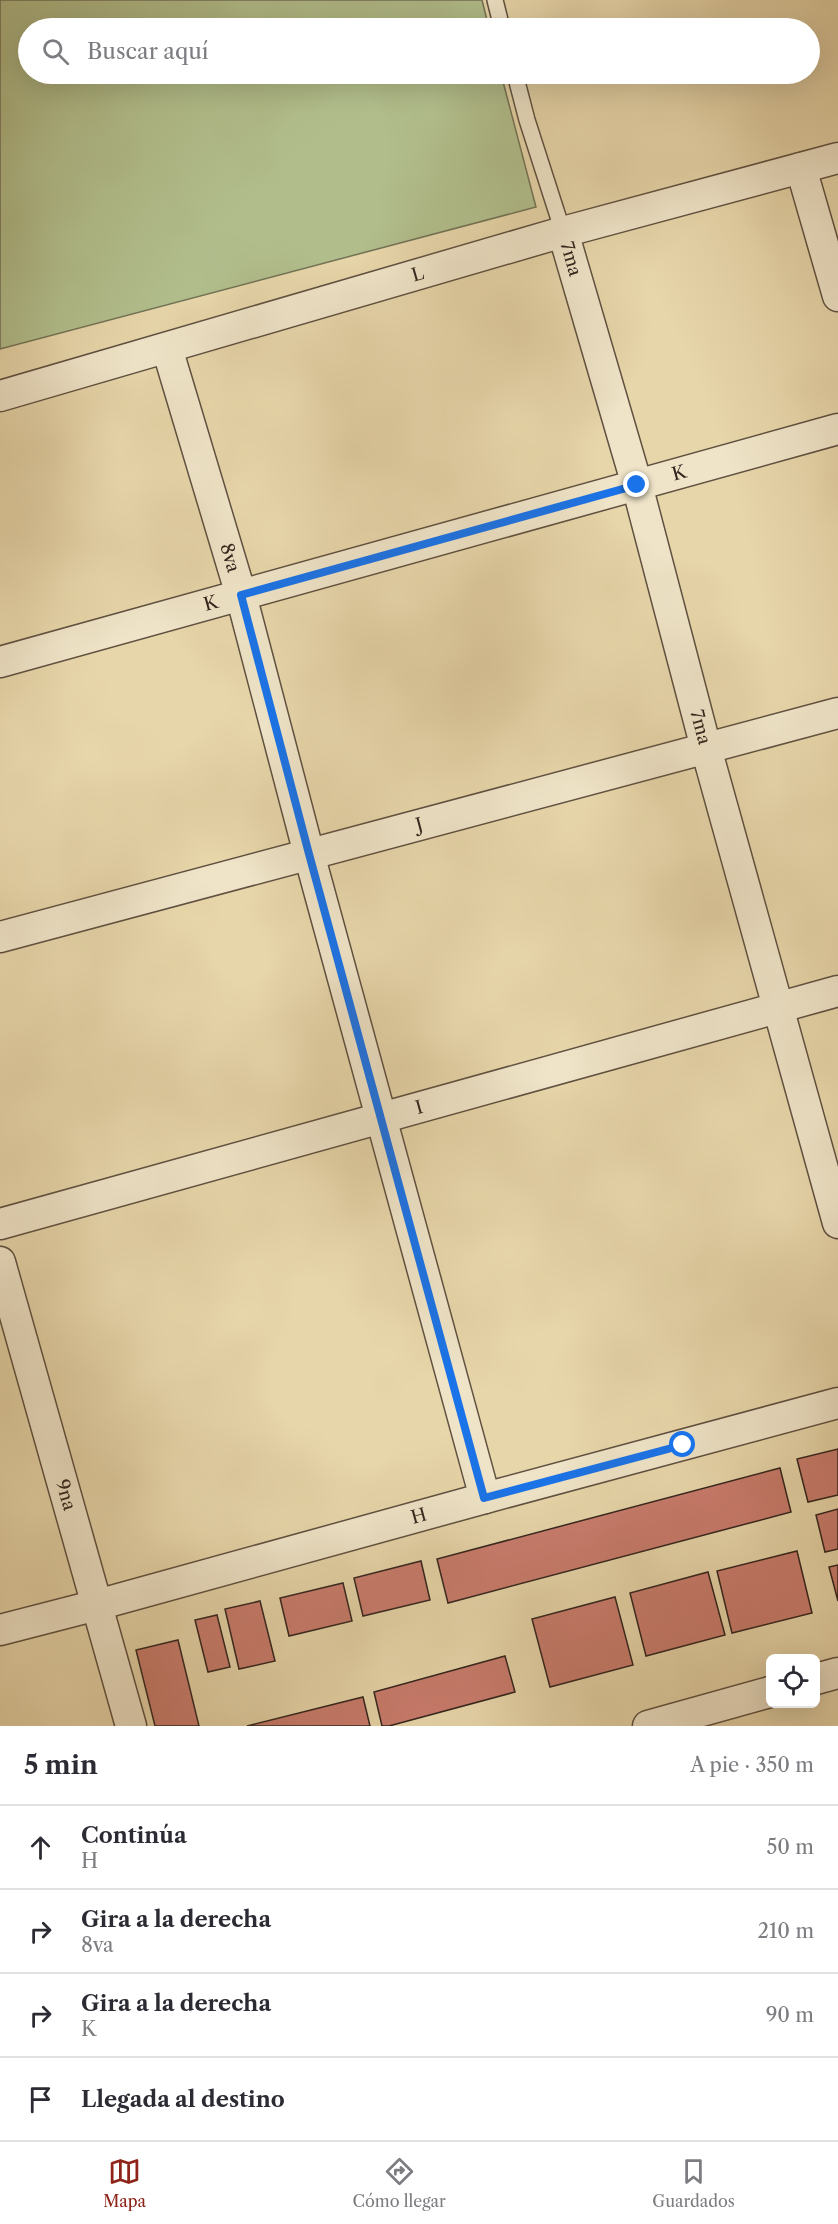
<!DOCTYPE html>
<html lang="es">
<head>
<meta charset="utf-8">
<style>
	body { margin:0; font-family:"Libre Caslon Text",serif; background:#f7f7f7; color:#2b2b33 }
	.controls { position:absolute; right:18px; bottom:18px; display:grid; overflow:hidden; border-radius:9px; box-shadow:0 6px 24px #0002 }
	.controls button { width:54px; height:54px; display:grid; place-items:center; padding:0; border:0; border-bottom:2px solid #e1e1e2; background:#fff; color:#2b2b33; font:30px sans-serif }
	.stop { position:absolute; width:18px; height:18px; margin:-14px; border:4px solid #1a73e8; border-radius:50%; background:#fff }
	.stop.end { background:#1a73e8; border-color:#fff; box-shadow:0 2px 6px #0008 }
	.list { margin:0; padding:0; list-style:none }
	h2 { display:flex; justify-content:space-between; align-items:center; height:78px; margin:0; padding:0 24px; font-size:26px }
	h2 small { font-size:20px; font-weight:400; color:#7c7c81 }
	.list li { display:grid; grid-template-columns:39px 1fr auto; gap:18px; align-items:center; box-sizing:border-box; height:84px; padding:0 24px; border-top:2px solid #e1e1e2 }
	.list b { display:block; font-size:22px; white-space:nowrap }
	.list p { margin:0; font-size:20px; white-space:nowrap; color:#7c7c81 }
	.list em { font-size:20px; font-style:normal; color:#7c7c81 }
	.icon { flex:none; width:33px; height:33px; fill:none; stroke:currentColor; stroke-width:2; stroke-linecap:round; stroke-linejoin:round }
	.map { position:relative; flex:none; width:838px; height:1726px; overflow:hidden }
	.search { position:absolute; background:#fff; box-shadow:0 6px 24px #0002; left:18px; right:18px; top:18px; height:66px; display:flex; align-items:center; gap:15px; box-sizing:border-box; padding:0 21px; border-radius:33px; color:#7c7c81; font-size:22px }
	.sheet { height:414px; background:#fff }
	nav { display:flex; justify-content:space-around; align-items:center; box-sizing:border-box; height:84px; border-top:2px solid #e1e1e2; background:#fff; font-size:16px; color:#7c7c81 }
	nav a { display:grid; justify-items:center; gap:3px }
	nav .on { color:#8f2418 }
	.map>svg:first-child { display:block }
	.green { fill:#b1be8c; stroke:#727255; stroke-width:1.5 }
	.building { fill:#c97c6d; stroke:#33251e; stroke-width:1.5 }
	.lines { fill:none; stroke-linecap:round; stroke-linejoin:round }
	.lane-casing { stroke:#605141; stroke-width:18 }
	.street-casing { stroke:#605141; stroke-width:33 }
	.lane { stroke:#efe4c8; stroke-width:15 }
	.street { stroke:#efe4c8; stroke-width:30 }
	.route { stroke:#1a73e8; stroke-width:8 }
	.labels { text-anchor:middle; stroke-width:6; stroke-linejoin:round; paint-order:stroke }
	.street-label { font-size:18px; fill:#33251e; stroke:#efe4c8 }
</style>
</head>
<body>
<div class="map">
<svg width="838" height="1726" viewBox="0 0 838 1726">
	<rect width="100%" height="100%" fill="#e7d6aa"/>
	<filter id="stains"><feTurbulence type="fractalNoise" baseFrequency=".00333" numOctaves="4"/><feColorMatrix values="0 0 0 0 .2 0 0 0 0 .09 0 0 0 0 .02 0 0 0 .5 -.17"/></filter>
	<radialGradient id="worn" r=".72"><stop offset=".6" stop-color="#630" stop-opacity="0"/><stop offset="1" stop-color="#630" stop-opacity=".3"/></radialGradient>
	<path class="green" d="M0 0H482L489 28H28V74H501L536 207 0 349Z"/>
	<path class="building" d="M838 1449V1495L808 1502 797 1459Z
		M780 1468 791 1512 448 1603 437 1559Z
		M838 1509V1549L825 1552 816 1515Z
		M797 1551 812 1613 732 1633 717 1571Z
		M421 1561 430 1600 363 1616 354 1578Z
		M838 1565V1601L829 1567Z
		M708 1572 725 1635 646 1656 630 1593Z
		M343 1583 352 1621 289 1636 280 1598Z
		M615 1597 633 1665 550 1687 532 1619Z
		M260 1601 275 1661 239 1669 225 1609Z
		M217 1615 230 1667 208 1672 195 1620Z
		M178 1640 199 1726H155L136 1650Z
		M505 1656 515 1692 389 1726H382L374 1692Z
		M363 1697 370 1726H247Z"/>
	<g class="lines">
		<g class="lane-casing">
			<path id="lane" d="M495 0 502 28
				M515 74 527 120 563 232"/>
		</g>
		<g class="street-casing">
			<g id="street">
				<path d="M801 168 838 296"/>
				<path id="s1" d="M563 232 637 485 706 748 838 1223"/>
				<path id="s2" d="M167 348 241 595 309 854 485 1498"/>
				<path id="s3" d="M0 396 563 232 838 158"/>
				<path id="s4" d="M0 662 838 429"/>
				<path id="s5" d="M0 937 838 713"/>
				<path id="s6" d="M0 1224 838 991"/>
				<path id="s7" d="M0 1262 131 1726"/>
				<path id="s8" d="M0 1630 97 1605 485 1498 838 1403"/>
				<path d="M816 1679 838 1673"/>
				<path d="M648 1726 770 1692"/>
			</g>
		</g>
		<use href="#lane" class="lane"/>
		<use href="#street" class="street"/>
	</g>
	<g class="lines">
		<path class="route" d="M637 485 241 595 309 854 484 1498 683 1445"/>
	</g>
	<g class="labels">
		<g class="street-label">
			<text dy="6" stroke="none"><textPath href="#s1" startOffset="28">7ma</textPath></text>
			<text dy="6" stroke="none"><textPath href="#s3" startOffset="435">L</textPath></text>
			<text dy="6" stroke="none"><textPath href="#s4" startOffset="705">K</textPath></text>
			<text dy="6" stroke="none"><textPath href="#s2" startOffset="219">8va</textPath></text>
			<text dy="6" stroke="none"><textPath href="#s4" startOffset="219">K</textPath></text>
			<text dy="6" stroke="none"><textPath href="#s1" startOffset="514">7ma</textPath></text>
			<text dy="6" stroke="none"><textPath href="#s5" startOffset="434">J</textPath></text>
			<text dy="6" stroke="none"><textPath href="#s6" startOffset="435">I</textPath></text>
			<text dy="6" stroke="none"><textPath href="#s7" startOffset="242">9na</textPath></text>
			<text dy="6" stroke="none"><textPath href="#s8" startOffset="434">H</textPath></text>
		</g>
	</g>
	<rect width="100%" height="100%" filter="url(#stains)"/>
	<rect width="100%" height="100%" fill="url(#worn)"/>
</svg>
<div class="controls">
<button><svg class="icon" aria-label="locate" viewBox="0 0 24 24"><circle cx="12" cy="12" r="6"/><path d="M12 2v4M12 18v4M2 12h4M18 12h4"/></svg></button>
</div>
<div class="stop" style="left:683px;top:1445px"></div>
<div class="stop end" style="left:637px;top:485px"></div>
<div class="search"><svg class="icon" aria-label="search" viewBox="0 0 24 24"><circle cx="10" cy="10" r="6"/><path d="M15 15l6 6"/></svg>Buscar aquí</div>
</div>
<section class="sheet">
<h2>5 min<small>A pie · 350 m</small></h2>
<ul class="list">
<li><svg class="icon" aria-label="ahead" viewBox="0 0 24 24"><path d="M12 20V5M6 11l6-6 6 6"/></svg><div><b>Continúa</b><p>H</p></div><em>50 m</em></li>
<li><svg class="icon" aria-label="right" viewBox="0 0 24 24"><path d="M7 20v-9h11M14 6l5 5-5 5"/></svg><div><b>Gira a la derecha</b><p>8va</p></div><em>210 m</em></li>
<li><svg class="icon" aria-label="right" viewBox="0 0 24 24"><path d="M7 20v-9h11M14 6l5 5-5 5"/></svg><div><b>Gira a la derecha</b><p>K</p></div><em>90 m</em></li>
<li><svg class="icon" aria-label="arrive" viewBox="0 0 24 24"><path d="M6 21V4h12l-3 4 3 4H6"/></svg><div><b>Llegada al destino</b></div></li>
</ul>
</section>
<nav>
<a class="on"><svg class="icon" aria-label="map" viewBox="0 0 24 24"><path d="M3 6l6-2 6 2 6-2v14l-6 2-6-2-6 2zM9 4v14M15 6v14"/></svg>Mapa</a>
<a><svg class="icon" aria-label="directions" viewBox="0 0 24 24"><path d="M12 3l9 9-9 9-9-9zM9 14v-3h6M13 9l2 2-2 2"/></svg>Cómo llegar</a>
<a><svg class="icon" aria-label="saved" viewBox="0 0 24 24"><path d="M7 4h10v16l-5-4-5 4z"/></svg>Guardados</a>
</nav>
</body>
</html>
